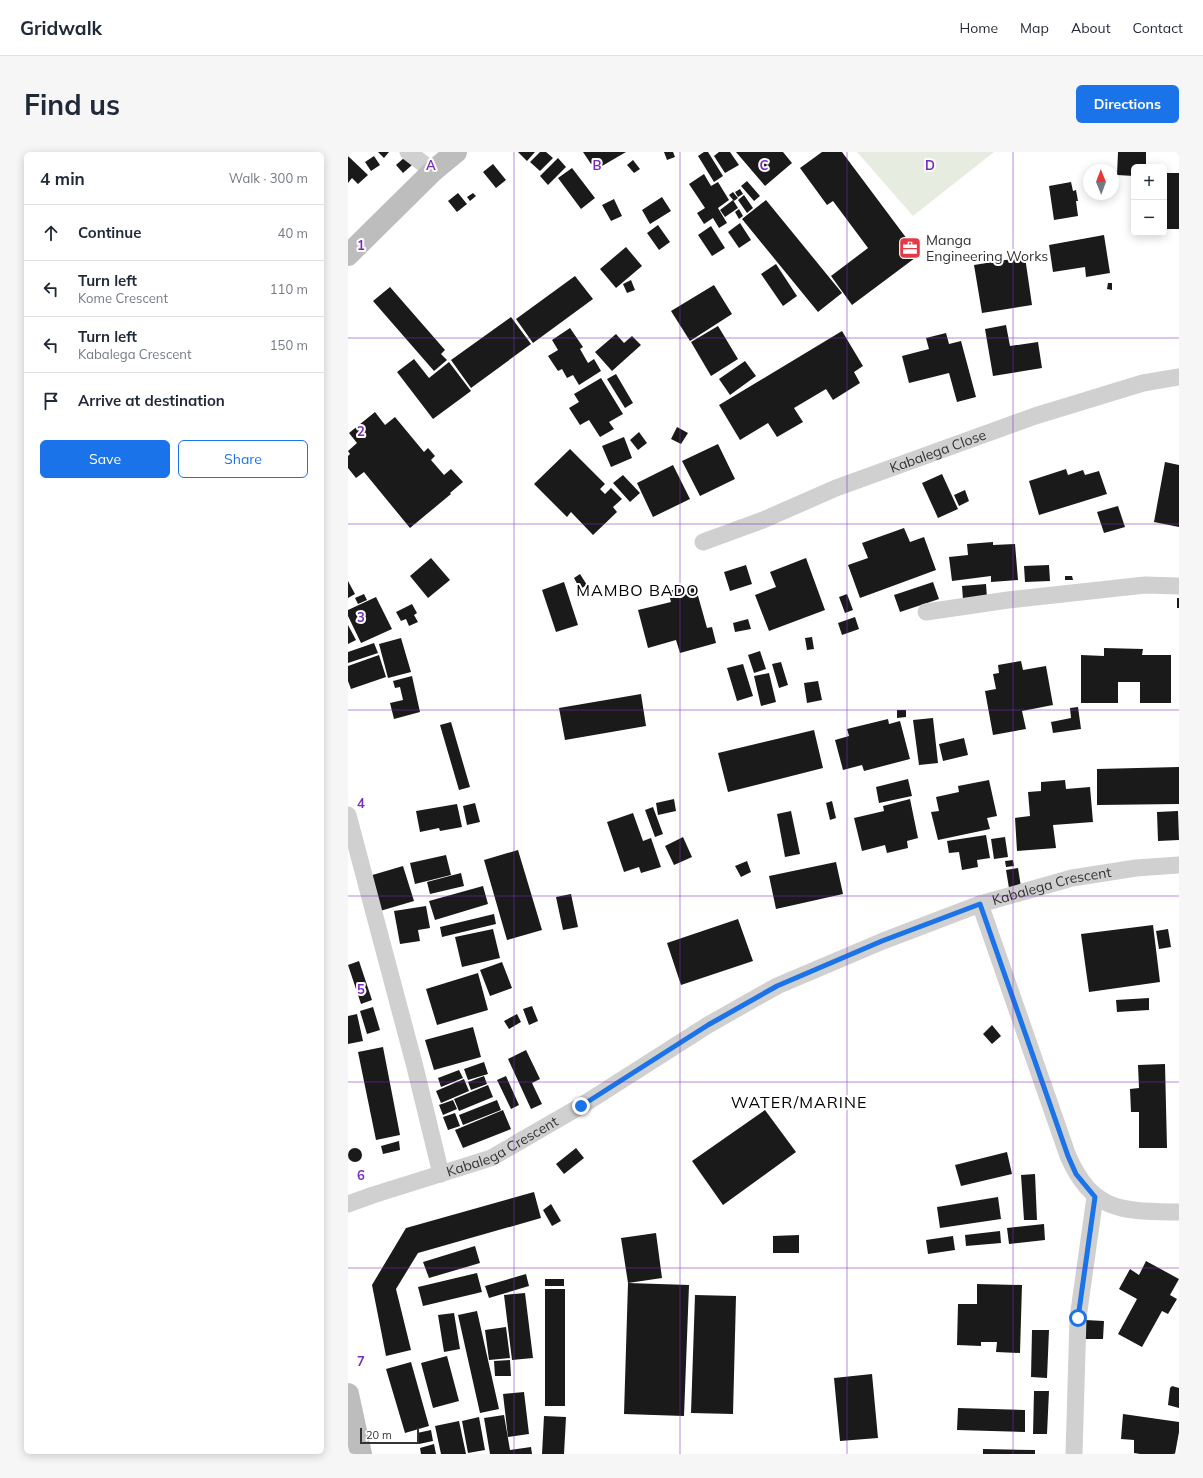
<!DOCTYPE html>
<html lang="en">
<head>
<meta charset="utf-8">
<style>
	body { margin:0; font-family:Mulish,sans-serif; background:#f6f6f7; color:#1f2937 }
	.controls { position:absolute; right:12px; top:12px; display:grid; overflow:hidden; border-radius:6px; box-shadow:0 2px 10px #0003 }
	.controls button { width:36px; height:36px; display:grid; place-items:center; padding:0; border:0; border-bottom:1px solid #e0e1e3; background:#fff; color:#1f2937; font:20px sans-serif }
	.compass { position:absolute; left:735px; top:12px; width:36px; height:36px; border-radius:50%; background:#fff; box-shadow:0 2px 10px #0003; rotate:359deg }
	.scale { position:absolute; left:12px; bottom:10px; width:59px; box-sizing:border-box; padding-left:4px; border:2px solid #333; border-top:0; font-size:11px; line-height:14px; white-space:nowrap; color:#333; -webkit-text-stroke:3px #fff; paint-order:stroke }
	.stop { position:absolute; width:12px; height:12px; margin:-9px; border:3px solid #1a73e8; border-radius:50%; background:#fff }
	.stop.end { background:#1a73e8; border-color:#fff; box-shadow:0 1px 4px #0008 }
	.list { margin:0; padding:0; list-style:none }
	h2 { display:flex; justify-content:space-between; align-items:center; height:52px; margin:0; padding:0 16px; font-size:17px }
	h2 small { font-size:13px; font-weight:400; color:#747a83 }
	.list li { display:grid; grid-template-columns:26px 1fr auto; gap:12px; align-items:center; box-sizing:border-box; height:56px; padding:0 16px; border-top:1px solid #e0e1e3 }
	.list b { display:block; font-size:15px; white-space:nowrap }
	.list p { margin:0; font-size:13px; white-space:nowrap; color:#747a83 }
	.list em { font-size:13px; font-style:normal; color:#747a83 }
	.actions { display:flex; gap:8px; padding:12px 16px }
	.actions a { flex:1; padding:9px 0; border:1px solid #1a73e8; border-radius:6px; text-align:center; font-size:14px; color:#1a73e8 }
	.actions .main { background:#1a73e8; color:#fff }
	.icon { flex:none; width:22px; height:22px; fill:none; stroke:currentColor; stroke-width:2; stroke-linecap:round; stroke-linejoin:round }
	.map { position:relative; flex:none; width:831px; height:1302px; overflow:hidden; border-radius:6px }
	header { display:flex; align-items:center; gap:24px; box-sizing:border-box; height:56px; padding:0 20px; background:#fff; border-bottom:1px solid #e0e1e3 }
	header strong { font-size:19px }
	nav { display:flex; gap:22px; margin-inline-start:auto; font-size:14px }
	.intro { display:flex; align-items:center; justify-content:space-between; box-sizing:border-box; height:96px; padding:0 24px }
	h1 { margin:0; font-size:28px }
	.button { padding:10px 18px; border-radius:6px; background:#1a73e8; color:#fff; font-size:14px; font-weight:700 }
	main { display:flex; gap:24px; padding:0 24px }
	aside { flex:1; background:#fff; border-radius:6px; box-shadow:0 2px 10px #0003 }
	.map>svg:first-child { display:block }
	.green { fill:#e6ecdf }
	.building { fill:#1a1a1a }
	.lines { fill:none; stroke-linecap:round; stroke-linejoin:round }
	.street { stroke:#d0d0d0; stroke-width:17 }
	.secondary { stroke:#bdbdbd; stroke-width:22 }
	.route { stroke:#1a73e8; stroke-width:5 }
	.grid { fill:none; stroke:#7b2cbf; stroke-width:1; stroke-opacity:0.55 }
	.labels { text-anchor:middle; stroke-width:4; stroke-linejoin:round; paint-order:stroke }
	.poi-label { font-size:14px; fill:#333; stroke:#fff; text-anchor:start }
	.street-label { font-size:14px; fill:#333; stroke:#fff }
	.quarter-label { font-size:16px; letter-spacing:1px; fill:#000; stroke:#fff }
	.grid-label { font-size:13px; text-anchor:middle; font-weight:bold; fill:#7b2cbf; stroke:#fff; stroke-width:4; stroke-linejoin:round; paint-order:stroke }
</style>
</head>
<body>
<header>
<strong>Gridwalk</strong>
<nav><a>Home</a><a>Map</a><a>About</a><a>Contact</a></nav>
</header>
<div class="intro"><h1>Find us</h1><a class="button">Directions</a></div>
<main>
<aside>
<h2>4 min<small>Walk · 300 m</small></h2>
<ul class="list">
<li><svg class="icon" aria-label="ahead" viewBox="0 0 24 24"><path d="M12 20V5M6 11l6-6 6 6"/></svg><div><b>Continue</b></div><em>40 m</em></li>
<li><svg class="icon" aria-label="left" viewBox="0 0 24 24"><path d="M17 20v-9H6M10 6l-5 5 5 5"/></svg><div><b>Turn left</b><p>Kome Crescent</p></div><em>110 m</em></li>
<li><svg class="icon" aria-label="left" viewBox="0 0 24 24"><path d="M17 20v-9H6M10 6l-5 5 5 5"/></svg><div><b>Turn left</b><p>Kabalega Crescent</p></div><em>150 m</em></li>
<li><svg class="icon" aria-label="arrive" viewBox="0 0 24 24"><path d="M6 21V4h12l-3 4 3 4H6"/></svg><div><b>Arrive at destination</b></div></li>
</ul>
<div class="actions"><a class="main">Save</a><a>Share</a></div>
</aside>
<div class="map">
<svg width="831" height="1302" viewBox="0 0 831 1302">
	<rect width="100%" height="100%" fill="#fff"/>
	<path class="green" d="M509 0H646L565 64Z"/>
	<path class="building" d="M30 0H41L36 6Z
		M170 0H187L179 9Z
		M192 0H198L205 6 192 19 182 10Z
		M235 0H278L254 14 251 8 243 12Z
		M316 0H325L327 5 319 8Z
		M356 0H360L375 24 366 30 350 4Z
		M371 0H382L391 13 377 21 366 4Z
		M388 0H435L444 11 417 34Z
		M474 0H494L571 103 504 153 483 124 520 96 485 49 479 53 452 16Z
		M770 0H798V15H786V24L769 23Z
		M0 4 20 23 10 32 4 26 0 31Z
		M26 4 32 13 23 19 17 10Z
		M57 5 64 13 55 21 48 13Z
		M210 6 218 15 200 33 192 24Z
		M285 8 292 17 286 21 279 13Z
		M145 12 158 28 148 36 135 20Z
		M224 16 247 46 233 57 210 26Z
		M816 21H831V77H816Z
		M356 22 363 34 370 30 381 48 370 56 379 71 371 76 365 66 356 72 349 61 357 56 341 32Z
		M399 29 412 44 406 49 393 34Z
		M723 30 725 39 728 38 730 49H728L730 64 706 68 701 34Z
		M392 37 395 42 390 45 387 40Z
		M385 40 390 46 386 49 381 43Z
		M110 41 119 52 109 60 100 49Z
		M125 41 128 44 122 49 119 45Z
		M747 42H762V44L748 46Z
		M396 43 405 56 399 61 390 48Z
		M314 45 323 59 302 72 294 58Z
		M266 47 274 64 263 69 254 53Z
		M385 48 390 56 377 65 372 58Z
		M418 48 494 141 470 160 394 67Z
		M391 57 395 64 391 67 387 60Z
		M392 71 403 88 391 96 380 80Z
		M310 73 322 90 311 98 299 81Z
		M363 74 377 96 364 104 350 83Z
		M756 83 762 121 738 125 737 115 705 120 701 93Z
		M278 95 294 114 268 136 252 117Z
		M677 105 684 153 634 161 626 113Z
		M428 112 449 144 435 154 413 122Z
		M227 124 245 147 185 191 168 167Z
		M283 128 287 138 279 141 275 132Z
		M760 131H764V138L759 137Z
		M366 133 384 162 342 189 323 159Z
		M42 135 97 198 93 202 99 208 86 219 25 149Z
		M163 165 183 192 123 236 103 208Z
		M658 173 662 194 690 190 694 216 645 224 637 177Z
		M370 174 390 207 363 224 343 190Z
		M222 176 235 195 232 197 240 211 246 207 253 219 231 233 225 223 219 226 214 217 210 219 200 204 210 198 204 188Z
		M494 179 515 214 506 220 512 231 485 248 478 237 446 256 455 270 429 285 420 271 392 288 371 253Z
		M598 181 601 192 613 189 628 245 609 250 601 221 561 231 554 204 581 197 578 186Z
		M268 182 276 191 284 184 293 193 264 219 247 200Z
		M66 207 81 226 101 210 123 239 85 267 49 220Z
		M397 209 408 224 382 243 371 227Z
		M268 222 285 251 277 256 259 227Z
		M253 226 275 262 261 270 266 277 252 285 241 268 232 273 221 256 231 250 226 242Z
		M27 260 37 273 47 265 76 300 80 296 87 304 83 308 96 323 103 317 115 330 102 341 103 342 62 376 16 320 8 326 0 316V304L2 302 0 299 9 291 1 281Z
		M329 275 340 281 333 292 323 287Z
		M291 280 299 291 290 298 282 288Z
		M276 285 284 306 263 315 254 294Z
		M370 292 387 327 352 344 334 309Z
		M222 297 257 332 252 337 257 342 263 336 274 347 265 355 269 360 245 383 223 360 219 365 186 332Z
		M817 310 831 313V375L806 370Z
		M325 313 342 347 305 365 289 331Z
		M718 317 720 323 735 318 737 323 751 319 759 342 691 363 681 329Z
		M594 322 610 357 590 366 574 331Z
		M275 323 292 341 282 350 265 331Z
		M617 338 621 349 611 354 606 343Z
		M770 354 777 375 756 381 749 360Z
		M556 376 562 390 576 385 588 418 512 446 500 413 520 406 514 391Z
		M645 390V393L667 392 670 428 643 430V424L604 429 601 405 620 403 619 392Z
		M83 406 102 428 80 446 62 424Z
		M458 406 477 458 421 479 407 443 428 435 422 420Z
		M398 413 404 432 382 439 376 420Z
		M701 413 702 429 677 430 676 414Z
		M232 422 239 433 232 437 226 426Z
		M717 424H724L725 428H717Z
		M0 429 7 442 0 446Z
		M216 430 230 473 208 480 194 438Z
		M585 430 591 447 552 460 546 443Z
		M638 432 639 446 615 448 614 434Z
		M347 433 359 476 364 475 368 491 332 501 328 488 300 496 290 458 323 450 320 439Z
		M16 442 19 448 10 452 7 446Z
		M499 442 505 458 497 461 491 445Z
		M28 445 44 477 13 491 0 464V458Z
		M829 446H831V456H829Z
		M64 452 69 461 66 463 70 470 61 474 58 467 53 469 48 460Z
		M507 465 511 477 494 483 490 471Z
		M400 467 403 477 387 480 385 471Z
		M0 473 8 488 0 492Z
		M464 485 466 497 459 498 457 486Z
		M53 486 63 520 40 526 31 492Z
		M26 491 30 501 0 511V500Z
		M756 496 795 497 794 503H823V551H792V530H770V551H733V503L756 504Z
		M412 499 418 517 406 521 400 503Z
		M31 503 38 525 3 537 0 529V514Z
		M673 509 675 518 698 514 705 553 674 559 678 577 645 583 637 539 648 537 645 522 651 521 650 513Z
		M433 510 440 533 431 536 424 512Z
		M395 512 405 544 389 549 379 516Z
		M421 521 428 550 413 554 406 524Z
		M64 524 72 560 46 567 42 551 55 548 52 535 47 536 45 529Z
		M470 529 474 548 459 551 456 531Z
		M293 542 298 574 217 588 211 556Z
		M730 555 733 577 705 581 703 570 723 566 722 556Z
		M549 558H558V565L549 566Z
		M585 566 590 611 571 613 565 568Z
		M540 567 541 572 552 569 562 607 516 619 514 613 495 618 487 588 501 584 499 577Z
		M103 570 122 635 111 638 92 573Z
		M466 578 475 616 380 640 370 601Z
		M616 586 620 603 595 609 591 592Z
		M831 615V652L749 653V617Z
		M560 627 564 644 531 651 528 635Z
		M641 628 649 664 639 666 642 677 590 688 583 660 591 659 588 645 611 640 610 634Z
		M717 628 718 637 742 635 745 670 705 673 708 696 669 699 667 666 682 664 680 640 693 639V630Z
		M326 647 328 659 310 663 308 651Z
		M562 647 570 686 559 689 560 696 539 701 537 693 514 699 506 666 536 659 535 654Z
		M484 649 488 666 482 668 478 651Z
		M127 651 132 670 119 673 115 654Z
		M109 652 114 675 92 679 91 676 72 680 68 659Z
		M305 655 315 682 307 685 297 658Z
		M443 659 452 702 437 705 429 662Z
		M830 659 831 688 810 689 809 660Z
		M285 661 295 689 303 686 313 715 293 721 291 715 276 720 259 670Z
		M638 683 642 706 629 708 630 715 614 718 611 700 601 701 599 689Z
		M335 685 344 705 326 713 317 694Z
		M657 685 660 705 646 707 643 687Z
		M170 698 194 778 159 788 136 708Z
		M98 703 103 723 67 732 62 711Z
		M665 708 666 714 658 715 657 709Z
		M399 709 403 720 393 725 387 714Z
		M488 710 495 742 428 757 421 724Z
		M55 714 66 749 32 759 21 724Z
		M670 716 673 735 661 736 658 718Z
		M113 721 116 734 82 742 79 730Z
		M135 734 140 752 87 768 81 749Z
		M223 742 230 775 215 778 208 745Z
		M78 754 82 776 70 778 72 789 52 792 46 759Z
		M146 762 148 772 94 785 92 775Z
		M390 767 405 809 333 833 319 791Z
		M805 773 812 830 741 840 733 782Z
		M145 777 152 806 114 815 107 785Z
		M820 777 823 795 811 797 808 779Z
		M11 809 24 848 13 852 0 813Z
		M154 810 164 836 142 844 132 818Z
		M130 821 140 858 89 873 78 837Z
		M801 846V858L769 860 768 848Z
		M184 854 190 869 181 873 175 857Z
		M25 855 32 878 19 882 12 859Z
		M9 862 15 889 0 892V864Z
		M169 862 173 870 161 877 156 869Z
		M644 873 653 884 644 892 635 882Z
		M125 875 133 905 86 918 77 888Z
		M35 895 52 983 28 988 10 900Z
		M178 898 192 927 184 931 194 952 183 957 160 907Z
		M136 910 140 922 120 928 116 917Z
		M817 912 819 996H791V960H783L782 937 791 936 790 913Z
		M111 918 115 926 93 935 90 926Z
		M136 924 139 932 123 938 120 930Z
		M158 924 171 953 163 957 149 928Z
		M116 927 121 939 93 951 88 939Z
		M140 933 145 945 111 959 106 947Z
		M105 948 109 957 95 963 91 953Z
		M149 948 153 958 115 973 111 963Z
		M155 958 163 977 115 996 107 978Z
		M417 958 448 1000 375 1053 344 1009Z
		M107 961 112 974 100 978 95 965Z
		M51 989 52 998 35 1002 33 994Z
		M0 1003a7 7 0 1 1 14 0a7 7 0 1 1-14 0Z
		M228 996 236 1006 216 1022 208 1012Z
		M659 1000 664 1022 613 1034 607 1013Z
		M687 1022 689 1068H676L673 1023Z
		M186 1040 193 1066 70 1101 48 1137 63 1198 38 1204 24 1133 58 1076Z
		M650 1045 653 1067 592 1076 589 1055Z
		M203 1052 213 1069 204 1074 195 1058Z
		M696 1072 697 1088 661 1092 659 1076Z
		M652 1079 653 1091 618 1094 617 1083Z
		M308 1081 314 1126 280 1131 273 1086Z
		M451 1083V1101H425V1084Z
		M605 1084 607 1098 580 1102 578 1088Z
		M127 1094 132 1111 81 1126 75 1110Z
		M798 1109 831 1127 822 1143 829 1147 820 1162 814 1159 794 1195 770 1182 789 1147 771 1137 782 1117 791 1123Z
		M129 1121 134 1140 75 1154 70 1135Z
		M178 1122 181 1134 141 1146 137 1134Z
		M197 1127H216V1134H197Z
		M280 1131 341 1133 336 1264 276 1262Z
		M629 1132 674 1133 672 1201 648 1200 649 1190H633V1194L609 1193 610 1152H629Z
		M197 1137H217V1254H197Z
		M177 1141 185 1206 164 1208 156 1143Z
		M347 1143 388 1144 385 1262 343 1261Z
		M129 1159 151 1257 132 1261 110 1163Z
		M106 1161 112 1197 96 1200 90 1163Z
		M737 1168 756 1169 755 1187H736Z
		M158 1175 162 1206 141 1208 137 1178Z
		M684 1178H701L699 1226 683 1225Z
		M99 1204 111 1249 85 1256 73 1211Z
		M162 1208 163 1224H147L146 1209Z
		M63 1210 81 1274 57 1281 38 1217Z
		M524 1222 530 1286 492 1289 486 1226Z
		M824 1234 831 1236V1256L820 1253 822 1236Z
		M686 1239H701L699 1282H685Z
		M176 1240 181 1282 160 1285 155 1242Z
		M610 1256 677 1258V1280L609 1278Z
		M775 1262 831 1270V1280L827 1302H792L786 1301V1288L773 1287Z
		M156 1263 162 1298 183 1295 184 1302H142L136 1266Z
		M196 1264 218 1265 216 1302H194Z
		M131 1265 137 1298 120 1301 114 1269Z
		M111 1269 118 1302H93L87 1274Z
		M83 1278 85 1289 71 1292 69 1281Z
		M86 1292 88 1302H73L72 1296Z
		M635 1297 687 1298V1302H635Z"/>
	<g class="lines">
		<g class="street">
			<path d="M60 0 85 19"/>
			<path id="s1" d="M355 390 415 368 488 336 687 264 795 231 831 225"/>
			<path d="M578 460 660 448 797 433 831 434"/>
			<path d="M0 663 67 915 93 1022"/>
			<path d="M632 752 720 1004C745 1061 775 1059 831 1060"/>
			<path id="s2" d="M0 1052 25 1043 143 1006 233 954 360 873 429 834 535 789 632 752 724 726 788 716 831 713"/>
			<path d="M726 1302 730 1166 747 1045"/>
		</g>
		<path class="secondary" d="M0 103 85 19 108 0
			M0 1242 13 1302"/>
	</g>
	<g class="lines">
		<path class="route" d="M233 954 360 873 429 834 534 789 632 752 720 1004 728 1022 747 1045 730 1166"/>
	</g>
	<path class="grid" d="M166 0V1302M332 0V1302M499 0V1302M665 0V1302M0 186H831M0 372H831M0 558H831M0 744H831M0 930H831M0 1116H831"/>
	<defs>
		<g id="office-square" transform="scale(1.15)"><rect x="-9" y="-9" width="18" height="18" rx="4" fill="#e63946" stroke="#fff"/><path d="M-6-3h4V-5.5h4V-3h4V5H-6ZM-1-4.5V-3h2v-1.5ZM-6 0V1H6V0Z" fill="#fff"/></g>
	</defs>
	<g fill-rule="evenodd">
		<use href="#office-square" x="562" y="96"/>
	</g>
	<g class="labels">
		<g class="poi-label">
			<text x="578" y="93">Manga<tspan x="578" dy="16">Engineering Works</tspan></text>
		</g>
		<g class="street-label">
			<text dy="5" stroke="none"><textPath href="#s1" startOffset="252">Kabalega Close</textPath></text>
			<text dy="5" stroke="none"><textPath href="#s2" startOffset="777">Kabalega Crescent</textPath></text>
			<text dy="5" stroke="none"><textPath href="#s2" startOffset="165">Kabalega Crescent</textPath></text>
		</g>
		<g class="quarter-label">
			<text x="290" y="444">MAMBO BADO</text>
			<text x="451" y="956">WATER/MARINE</text>
		</g>
	</g>
	<g class="grid-label">
		<text x="83" y="18">A</text>
		<text x="249" y="18">B</text>
		<text x="416" y="18">C</text>
		<text x="582" y="18">D</text>
		<text x="13" y="98">1</text>
		<text x="13" y="284">2</text>
		<text x="13" y="470">3</text>
		<text x="13" y="656">4</text>
		<text x="13" y="842">5</text>
		<text x="13" y="1028">6</text>
		<text x="13" y="1214">7</text>
	</g>
</svg>
<div class="controls">
<button>+</button>
<button>−</button>
</div>
<svg class="compass" viewBox="-18 -18 36 36"><path d="M0-13l5 13h-10z" fill="#e53935"/><path d="M0 13l5-13h-10z" fill="#747a83"/></svg>
<div class="scale">20 m</div>
<div class="stop" style="left:730px;top:1166px"></div>
<div class="stop end" style="left:233px;top:954px"></div>
</div>
</main>
</body>
</html>
